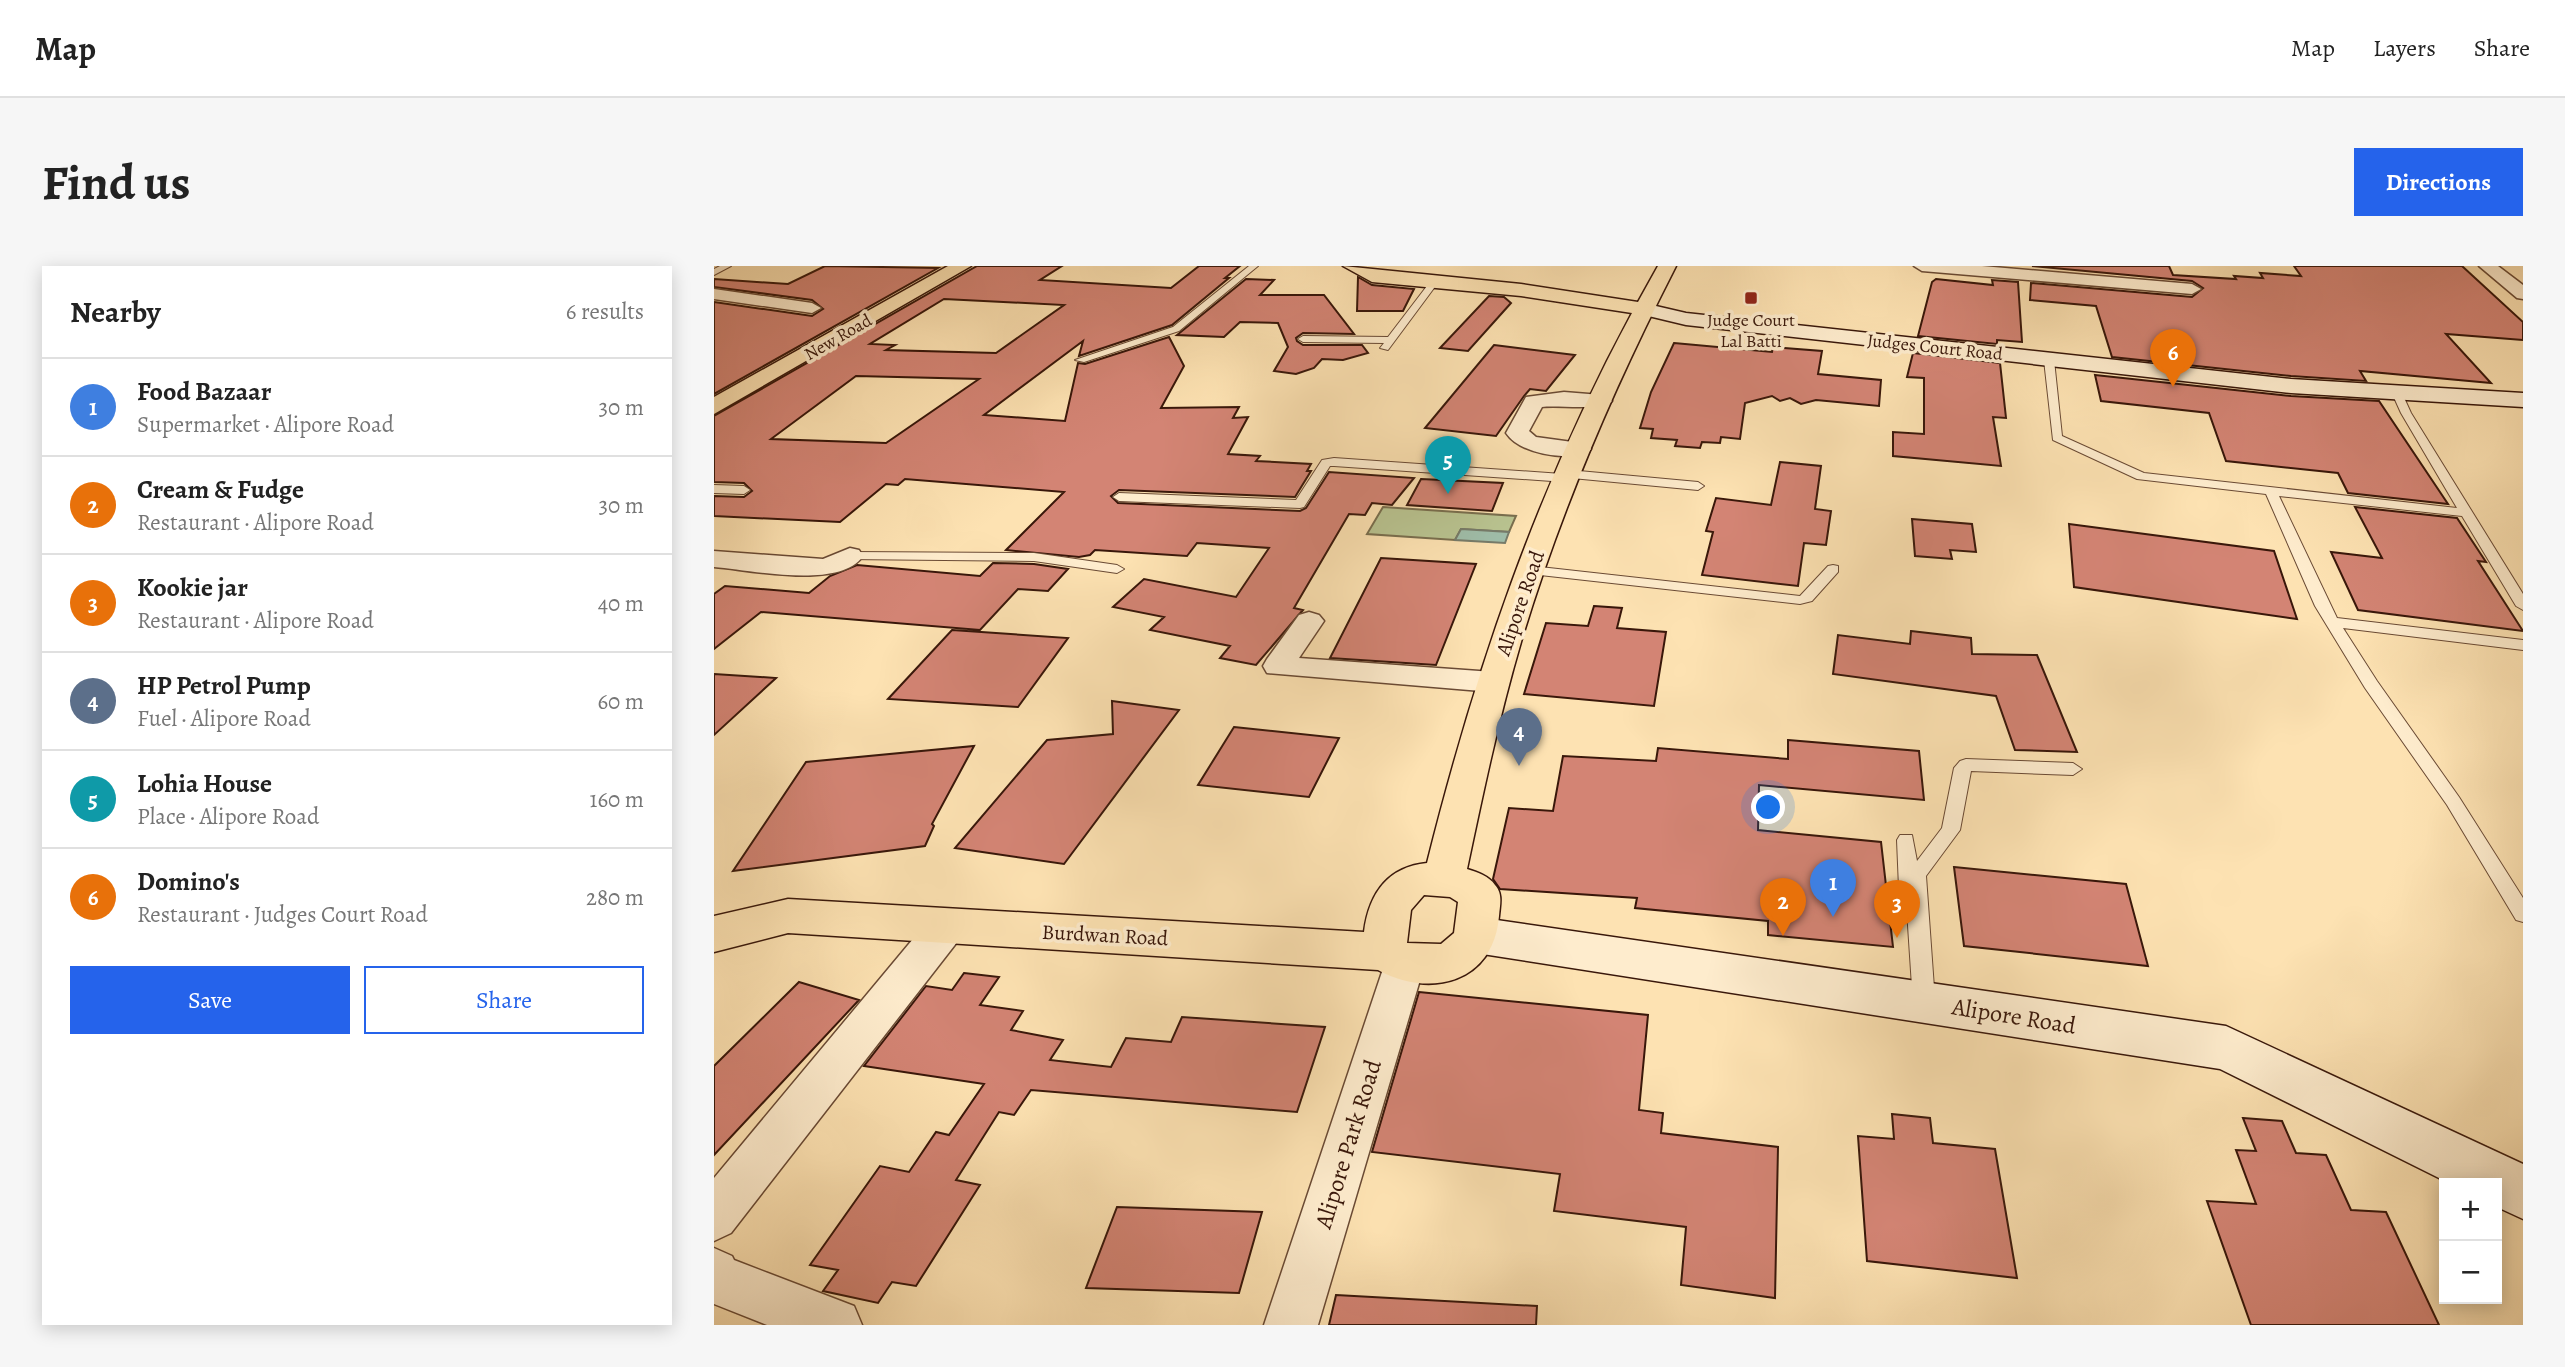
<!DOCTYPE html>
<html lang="en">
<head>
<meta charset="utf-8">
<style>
	body { margin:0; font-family:Alegreya,serif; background:#f6f6f6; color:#222 }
	.controls { position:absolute; right:21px; bottom:21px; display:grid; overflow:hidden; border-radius:0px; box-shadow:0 4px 18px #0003 }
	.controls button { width:63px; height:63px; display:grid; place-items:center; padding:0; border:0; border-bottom:2px solid #e0e0e0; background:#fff; color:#222; font:35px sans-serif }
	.you { position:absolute; left:1055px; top:542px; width:24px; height:24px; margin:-18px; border:5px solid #fff; border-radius:50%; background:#1a73e8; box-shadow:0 0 0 10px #1a73e833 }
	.badge { display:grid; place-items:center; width:46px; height:46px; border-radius:50%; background:#2563eb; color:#fff; font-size:23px; font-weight:700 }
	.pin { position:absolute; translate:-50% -58px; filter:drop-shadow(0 2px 4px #0008) }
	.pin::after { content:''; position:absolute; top:37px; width:24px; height:21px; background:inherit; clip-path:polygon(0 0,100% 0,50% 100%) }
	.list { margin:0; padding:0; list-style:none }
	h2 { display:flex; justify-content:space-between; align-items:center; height:91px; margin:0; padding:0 28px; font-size:30px }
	h2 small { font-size:23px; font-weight:400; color:#767676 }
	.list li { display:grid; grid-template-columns:46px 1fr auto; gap:21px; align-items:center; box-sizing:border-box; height:98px; padding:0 28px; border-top:2px solid #e0e0e0 }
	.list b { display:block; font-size:26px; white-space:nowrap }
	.list p { margin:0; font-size:23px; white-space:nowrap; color:#767676 }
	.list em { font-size:23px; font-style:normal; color:#767676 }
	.actions { display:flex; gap:14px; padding:21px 28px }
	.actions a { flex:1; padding:16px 0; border:2px solid #2563eb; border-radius:0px; text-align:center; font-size:24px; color:#2563eb }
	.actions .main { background:#2563eb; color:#fff }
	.map { position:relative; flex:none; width:1809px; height:1059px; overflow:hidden; border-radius:0px }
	header { display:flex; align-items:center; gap:42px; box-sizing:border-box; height:98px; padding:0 35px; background:#fff; border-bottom:2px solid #e0e0e0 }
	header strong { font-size:33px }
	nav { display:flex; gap:38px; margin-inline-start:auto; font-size:24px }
	.intro { display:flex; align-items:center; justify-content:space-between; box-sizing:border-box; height:168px; padding:0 42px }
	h1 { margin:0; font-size:49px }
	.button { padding:18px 32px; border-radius:0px; background:#2563eb; color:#fff; font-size:24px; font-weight:700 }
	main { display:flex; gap:42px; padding:0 42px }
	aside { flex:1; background:#fff; border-radius:0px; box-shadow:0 4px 18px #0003 }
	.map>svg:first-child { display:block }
	.green { fill:#b9c491; stroke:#796e4e; stroke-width:2 }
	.water { fill:#9fbeaa; stroke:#767b6a; stroke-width:2 }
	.building { fill:#d38474; stroke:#39170a; stroke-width:2; fill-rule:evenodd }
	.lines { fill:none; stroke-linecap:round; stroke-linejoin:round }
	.service-casing { stroke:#6a4a34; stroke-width:2 }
	.minor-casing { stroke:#6a4a34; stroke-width:3 }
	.secondary-casing { stroke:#39170a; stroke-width:3 }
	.primary-casing { stroke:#39170a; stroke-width:3 }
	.trunk-casing { stroke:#39170a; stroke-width:3 }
	.service { fill:#feeccd; fill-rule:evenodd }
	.minor { fill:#feeccd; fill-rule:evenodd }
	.secondary { fill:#feeccd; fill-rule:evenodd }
	.primary { fill:#fde2b2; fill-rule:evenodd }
	.trunk { fill:#fde2b2; fill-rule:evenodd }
	.poi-dot { fill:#8f2418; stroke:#feeccd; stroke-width:2.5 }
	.labels { text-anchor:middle; stroke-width:7; stroke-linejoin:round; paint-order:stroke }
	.far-poi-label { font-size:18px; fill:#39170a; stroke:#feeccd }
	.far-street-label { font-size:18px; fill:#39170a; stroke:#feeccd }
	.street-label { font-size:21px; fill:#39170a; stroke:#feeccd }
	.near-street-label { font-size:24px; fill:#39170a; stroke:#feeccd }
</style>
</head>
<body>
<header>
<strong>Map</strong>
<nav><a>Map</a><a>Layers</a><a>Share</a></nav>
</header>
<div class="intro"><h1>Find us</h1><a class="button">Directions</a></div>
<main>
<aside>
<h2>Nearby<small>6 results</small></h2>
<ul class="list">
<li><span class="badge" style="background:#3f7fe0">1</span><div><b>Food Bazaar</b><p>Supermarket · Alipore Road</p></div><em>30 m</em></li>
<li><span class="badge" style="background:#e8710a">2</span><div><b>Cream &amp; Fudge</b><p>Restaurant · Alipore Road</p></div><em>30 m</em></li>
<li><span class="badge" style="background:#e8710a">3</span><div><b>Kookie jar</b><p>Restaurant · Alipore Road</p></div><em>40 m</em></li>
<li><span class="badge" style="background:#5c6f8a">4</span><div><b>HP Petrol Pump</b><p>Fuel · Alipore Road</p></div><em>60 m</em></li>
<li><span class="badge" style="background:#0f9aa8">5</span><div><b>Lohia House</b><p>Place · Alipore Road</p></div><em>160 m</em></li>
<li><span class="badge" style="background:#e8710a">6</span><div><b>Domino's</b><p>Restaurant · Judges Court Road</p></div><em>280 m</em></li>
</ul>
<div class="actions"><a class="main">Save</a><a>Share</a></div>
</aside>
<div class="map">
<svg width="1809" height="1059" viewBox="0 0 1809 1059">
	<rect width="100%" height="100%" fill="#fde2b2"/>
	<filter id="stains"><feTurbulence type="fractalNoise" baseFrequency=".00286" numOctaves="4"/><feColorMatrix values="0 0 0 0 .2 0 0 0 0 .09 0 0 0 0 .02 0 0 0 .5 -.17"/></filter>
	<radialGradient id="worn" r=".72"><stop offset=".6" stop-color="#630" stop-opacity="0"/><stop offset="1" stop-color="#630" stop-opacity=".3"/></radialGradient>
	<path class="green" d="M669 241 802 250 795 266 747 263 741 274 653 268Z"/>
	<path class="water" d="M747 263 795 266 791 277 741 274Z"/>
	<path class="building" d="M111 0 224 2 0 128V36L98 50 109 43 98 34 0 21V13L74 18Z
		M263 0H348L326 14 457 22 485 0H526L511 12H515L458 59 365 90 369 75 270 149 351 155 364 97 371 98 455 71 470 100 447 142 525 141 519 152 534 151 514 188 546 190 542 195 597 198 593 205H597L581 231 405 224 397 230 404 237 586 245 592 242 615 206 700 212 678 239 658 237 651 249 635 248 580 342 589 344 542 399 506 392 516 380 436 364 450 351 399 341 430 313 522 331 555 282 483 277 473 290 381 284 376 289 365 291 292 284 350 226 191 213 184 219 172 218 126 256 0 250V230L30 231 38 225 30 217 0 216V150ZM230 33 350 39 282 87 172 84 181 79 156 78ZM142 110 265 113 172 177 57 173Z
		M1318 0H1455L1459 9 1522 13 1520 10 1549 12 1546 7 1587 10 1580 0H1748L1809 56V74L1732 68 1777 117 1646 105 1652 115 1577 110 1398 91 1382 40 1316 34 1317 17 1478 31 1489 22 1478 15Z
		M644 11 658 19 700 23 689 45H643Z
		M532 13 560 14 546 29H610L640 68 589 67 582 72 583 75 589 79H648L654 87 629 94 608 93 600 102 582 108 560 105 574 81 564 57 526 56 510 71 463 69Z
		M1222 13 1279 19 1278 14 1304 16 1308 76 1283 74V78L1204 70 1218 16Z
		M775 30 790 31 797 37 754 85 726 82Z
		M960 77 1058 86 1059 81 1108 85 1104 108 1167 114 1165 140 1102 134 1087 138 1076 132 1066 135 1058 130 1031 137 1026 173 1007 171 1006 177 988 176 986 182 961 180 963 174 937 172 939 163 926 162 937 126Z
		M780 79 861 89 832 125 816 123 810 130 782 170 711 162Z
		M1199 87 1286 97 1292 152 1279 151 1287 200 1179 190V166L1210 168V112L1193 111Z
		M1381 109 1577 130 1665 135 1734 238 1634 227 1624 207 1512 195 1495 147 1387 135Z
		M1066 196 1107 200 1101 243 1117 245 1112 279 1090 277 1084 320 988 309 999 266 992 265 1002 232 1057 239Z
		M707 213 789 217 778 245 693 239Z
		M1641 241 1743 252 1772 296 1764 295 1809 365 1644 344 1617 286 1668 292Z
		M1198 253 1258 258 1262 286 1236 284 1238 293 1201 290Z
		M1355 258 1560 285 1583 353 1360 321Z
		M667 292 762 298 722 399 616 392Z
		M279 297 320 298 354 303 334 325 304 323 266 364 47 346 0 383V328L11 320 95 327 116 310 143 299 266 310Z
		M880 340 908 342 903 362 952 366 940 440 810 428 832 357 874 360Z
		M238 364 354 372 304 441 174 433Z
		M1197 365 1257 372 1258 388 1323 389 1363 486 1301 484 1282 430 1119 408 1124 369 1196 378Z
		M0 408 62 412 0 469Z
		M398 435 465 444 350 598 241 582 333 474 399 468Z
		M520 461 625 472 595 531 484 519Z
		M1074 474 1205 485 1210 534 1045 519 1044 564 1167 576 1179 681 1054 669V655L921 642 923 632 786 623 779 613 795 542 839 545 849 490 942 495 944 482 1074 493Z
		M260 480 218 558 220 560 211 580 19 605 92 496Z
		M1240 601 1412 618 1434 700 1250 680Z
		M250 707 285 711 266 739 309 745 297 764 349 774 336 794 397 801 412 772 457 776 468 751 611 761 583 846 317 824 300 849 285 846 242 914 266 919 202 1020 178 1016 164 1037 109 1025 124 1004 96 999 166 900 195 906 222 866 235 869 270 818 150 800 212 720 238 724Z
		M85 716 145 734 0 889V800Z
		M705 726 934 749 925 844 949 847 947 867 1064 881 1061 1032 967 1019 972 961 840 945 846 908 658 886Z
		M1178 848 1216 852 1219 877 1281 883 1303 1012 1153 995 1144 870 1180 873Z
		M1529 852 1568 855 1582 887 1612 889 1637 944 1672 946 1725 1059H1537L1493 935 1542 938 1522 884 1542 885Z
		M403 941 548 946 525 1027 372 1022Z
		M622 1029 823 1040 822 1059H615Z"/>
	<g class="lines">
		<g class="service-casing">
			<path id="service" d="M6 0H17L0 9V3Z
				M535 0H544L465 65 370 96 361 94 459 61Z
				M716 16 723 18 674 84 666 82 670 77 589 76 584 73 589 70 674 71Z
				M1335 91 1340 94 1348 170 1430 207 1743 242 1687 147 1678 127 1687 125 1697 147 1809 328V344L1802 340 1748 250 1565 230 1623 352 1809 374V384L1629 362 1663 415 1745 531 1809 632V656L1802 654 1733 539 1651 422 1601 340 1552 228 1423 213 1339 174 1330 94Z
				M620 192 848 208 854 204 984 216 990 220 984 224 858 212 852 216 620 200H616L590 241 586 242 405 235 399 231 405 227 582 234 608 194Z
				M0 219 30 220 36 224 30 228 0 227Z
				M136 286 320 287 403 299 410 303 403 307 320 295 131 293V287Z
				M1119 299 1124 300V306L1098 335 1086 338 817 308 810 304 817 300 1086 330 1114 300Z
				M1252 493 1359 497 1368 503 1359 509 1257 505 1246 564 1212 610 1221 736 1217 742 1210 745 1203 742 1199 736 1192 629 1185 622 1183 574 1186 569H1198L1203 595 1228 562 1240 502 1246 495Z"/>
		</g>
		<g class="minor-casing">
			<path id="minor" d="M1200 0H1268L1478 18 1487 23 1478 28 1208 5Z
				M1765 0H1784L1809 19V33L1803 32Z
				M0 23 98 37 107 42 98 47 0 33Z
				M850 126 887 129 898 135C890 145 844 139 828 141L815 165 822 171 873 178 877 183 873 188C850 194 806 188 792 167L812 131Z
				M136 282 145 284 149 290C126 324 37 304 0 301V285L109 293Z
				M595 346 605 349 610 355 585 392 779 406 790 409 795 416 790 423 779 426 553 407 549 400 553 393 585 349Z
				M233 644 247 649 253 660 247 671 17 967 0 975V912L219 649Z
				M691 680 705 685 711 697 604 1059H550L671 697 677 685Z
				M0 982 18 990 20 994 140 1040 148 1059H53L0 1038Z"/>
		</g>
		<g class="secondary-casing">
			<path id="secondary" d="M929 37 972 47 1577 113 1809 127V141L1577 127 972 59 922 47 919 43Z
				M762 651 1512 760 1809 898V953L1783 941V917H1735L1506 803 762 687 747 682 740 669 747 656Z"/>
		</g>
		<g class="primary-casing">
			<path id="primary" d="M234 0H257L0 148V131Z"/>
		</g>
		<g class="trunk-casing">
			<path id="trunk" d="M629 0 807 18 924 36 944 0H962C900 121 846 246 807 376 785 451 769 527 753 603 763 606 775 610 781 619 789 628 786 638 785 650 780 716 717 733 664 704L74 667 0 686V650L74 633 650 666C655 628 673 601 713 597 762 402 822 225 918 47L807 30 658 16ZM710 629 736 631 744 636 740 667 727 678 693 677 697 644Z"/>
		</g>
		<use href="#service" class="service"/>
		<use href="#minor" class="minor"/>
		<use href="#secondary" class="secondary"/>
		<use href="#primary" class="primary"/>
		<use href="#trunk" class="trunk"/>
	</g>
	<rect class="poi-dot" x="1030" y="25" width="14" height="14" rx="3.5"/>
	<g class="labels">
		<g class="far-poi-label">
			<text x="1037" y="60">Judge Court<tspan x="1037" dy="21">Lal Batti</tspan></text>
		</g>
		<g class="far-street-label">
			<text transform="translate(124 71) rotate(-30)" y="6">New Road</text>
			<text transform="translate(1221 81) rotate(6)" y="6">Judges Court Road</text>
		</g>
		<g class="street-label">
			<text transform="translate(806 337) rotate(-71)" y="7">Alipore Road</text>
			<text transform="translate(391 669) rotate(3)" y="7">Burdwan Road</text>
		</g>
		<g class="near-street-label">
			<text transform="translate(1300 750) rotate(9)" y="8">Alipore Road</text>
			<text transform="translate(634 878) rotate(-73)" y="8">Alipore Park Road</text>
		</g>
	</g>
	<rect width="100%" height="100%" filter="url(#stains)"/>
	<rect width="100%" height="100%" fill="url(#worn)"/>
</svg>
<div class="controls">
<button>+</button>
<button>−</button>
</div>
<div class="you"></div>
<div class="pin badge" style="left:1119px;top:651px;background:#3f7fe0">1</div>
<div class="pin badge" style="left:1069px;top:670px;background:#e8710a">2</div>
<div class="pin badge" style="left:1183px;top:672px;background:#e8710a">3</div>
<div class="pin badge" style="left:805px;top:500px;background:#5c6f8a">4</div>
<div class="pin badge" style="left:734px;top:228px;background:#0f9aa8">5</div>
<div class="pin badge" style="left:1459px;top:121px;background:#e8710a">6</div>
</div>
</main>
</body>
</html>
